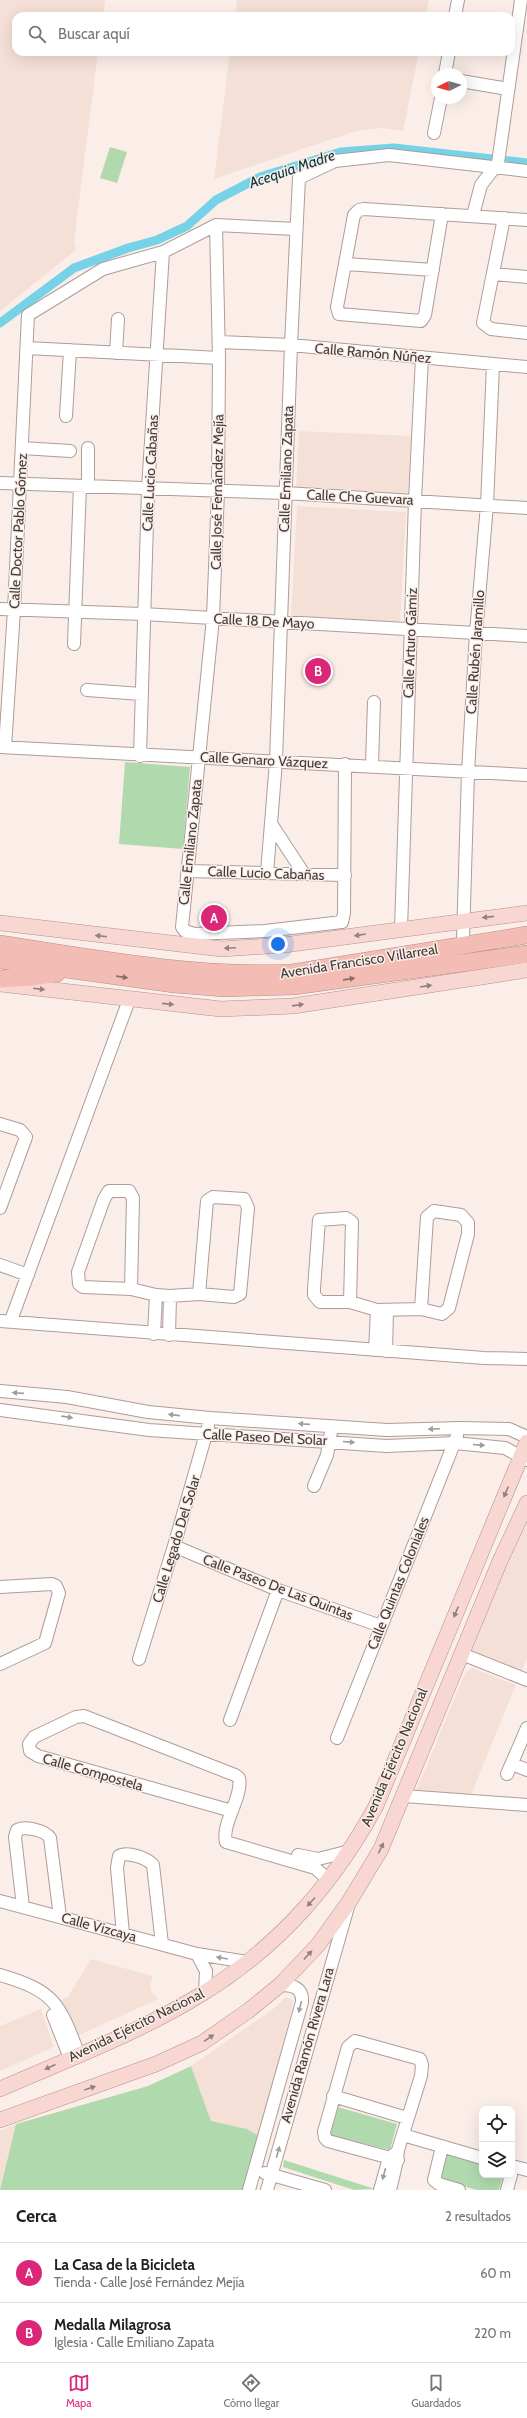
<!DOCTYPE html>
<html lang="es">
<head>
<meta charset="utf-8">
<style>
	body { margin:0; font-family:Cabin,sans-serif; background:#f6f6f6; color:#202124 }
	.controls { position:absolute; right:12px; bottom:12px; display:grid; overflow:hidden; border-radius:8px; box-shadow:0 4px 16px #0002 }
	.controls button { width:36px; height:36px; display:grid; place-items:center; padding:0; border:0; border-bottom:1px solid #e0e0e0; background:#fff; color:#202124; font:20px sans-serif }
	.compass { position:absolute; left:431px; top:68px; width:36px; height:36px; border-radius:50%; background:#fff; box-shadow:0 4px 16px #0002; rotate:264deg }
	.you { position:absolute; left:278px; top:944px; width:14px; height:14px; margin:-10px; border:3px solid #fff; border-radius:50%; background:#1a73e8; box-shadow:0 0 0 6px #1a73e833 }
	.badge { display:grid; place-items:center; width:26px; height:26px; border-radius:50%; background:#db2777; color:#fff; font-size:13px; font-weight:700 }
	.pin { position:absolute; translate:-50% -50%; border:2px solid #fff; box-shadow:0 1px 4px #0006 }
	.list { margin:0; padding:0; list-style:none }
	h2 { display:flex; justify-content:space-between; align-items:center; height:52px; margin:0; padding:0 16px; font-size:17px }
	h2 small { font-size:13px; font-weight:400; color:#757577 }
	.list li { display:grid; grid-template-columns:26px 1fr auto; gap:12px; align-items:center; box-sizing:border-box; height:60px; padding:0 16px; border-top:1px solid #e0e0e0 }
	.list b { display:block; font-size:15px; white-space:nowrap }
	.list p { margin:0; font-size:13px; white-space:nowrap; color:#757577 }
	.list em { font-size:13px; font-style:normal; color:#757577 }
	.icon { flex:none; width:22px; height:22px; fill:none; stroke:currentColor; stroke-width:2; stroke-linecap:round; stroke-linejoin:round }
	.map { position:relative; flex:none; width:527px; height:2190px; overflow:hidden }
	.search { position:absolute; background:#fff; box-shadow:0 4px 16px #0002; left:12px; right:12px; top:12px; height:44px; display:flex; align-items:center; gap:10px; box-sizing:border-box; padding:0 14px; border-radius:12px; color:#757577; font-size:15px }
	.sheet { height:172px; background:#fff }
	nav { display:flex; justify-content:space-around; align-items:center; box-sizing:border-box; height:56px; border-top:1px solid #e0e0e0; background:#fff; font-size:11px; color:#757577 }
	nav a { display:grid; justify-items:center; gap:2px }
	nav .on { color:#db2777 }
	.map>svg:first-child { display:block }
	.built { fill:#f5e0d8 }
	.green { fill:#b1d9ae }
	.lines { fill:none; stroke-linecap:round; stroke-linejoin:round }
	.canal { stroke:#75d2e7; stroke-width:9 }
	.minor-casing { stroke:#ab9e9a; stroke-width:14 }
	.major-casing { stroke:#b4908a; stroke-width:16 }
	.highway-casing { stroke:#b4908a; stroke-width:18 }
	.minor { stroke:#fff; stroke-width:12 }
	.major { stroke:#f8d7d3; stroke-width:15 }
	.highway { stroke:#f3bdb6; stroke-width:17 }
	.oneway { fill:#93817e }
	.oneway2 { fill:#886f6b }
	.oneway3 { fill:#a09d9c }
	.labels { text-anchor:middle; stroke-width:3; stroke-linejoin:round; paint-order:stroke }
	.street-label { font-size:14px; fill:#403b39; stroke:#fbeee9 }
	.water-label { font-size:15px; font-style:italic; fill:#09373f; stroke:#fbeee9 }
</style>
</head>
<body>
<div class="map">
<svg width="527" height="2190" viewBox="0 0 527 2190">
	<rect width="100%" height="100%" fill="#fbeee9"/>
	<path class="built" d="M0 0H105L103 16H16V52H98L74 242 76 250 0 311Z
		M237 0H429L426 16H235Z
		M230 52H419L403 131 382 128 356 131 214 179Z
		M299 431 411 436 408 494 296 489Z
		M297 506 406 512 400 623 291 618Z
		M527 1524V1658L521 1672 475 1655 472 1650 510 1556Z
		M472 1668 516 1685 470 1797 416 1791 465 1673Z
		M91 1959 153 1976 150 1984 151 1991 158 1999 75 2037 61 2000 68 1997Z
		M286 1997 293 2000 291 2012 259 2136 247 2129 211 2121 191 2066 273 2009Z
		M41 2009 54 2047 0 2071V2026Z
		M16 2124 0 2190V2131Z"/>
	<path class="green" d="M110 147 127 152 117 183 100 178Z
		M125 762 190 767 183 849 119 844Z
		M191 2066 211 2121 247 2129 259 2136 243 2190H0L16 2124 148 2086Z
		M338 2107 397 2124 390 2150 329 2135Z
		M444 2152 482 2162V2175H503L499 2190H477L438 2179Z
		M284 2160 375 2189 354 2190 283 2167Z"/>
	<g class="lines">
		<path class="canal" d="M0 323 74 268 128 248 157 240 187 226 216 200 260 177 341 152 394 148 527 163"/>
		<g class="minor-casing">
			<path id="minor" d="M455 16 458 0
				M445 74 449 52
				M461 81 508 89
				M434 133 441 98
				M442 214 425 315 421 321 339 314 337 307 354 215 359 210 364 209 527 220
				M473 215 481 185 498 163 521 0
				M504 218 483 323 491 329 527 333
				M216 225 219 358 218 491 213 618 182 927 185 931 194 934 265 931 342 922 344 913 345 764
				M346 264 433 270
				M493 274 527 277
				M219 342 291 345 527 367
				M27 348 219 358
				M116 353 118 319
				M66 416 70 350
				M22 448 70 451
				M0 483 285 493 527 508
				M88 486V448
				M0 609 143 614 527 636
				M74 644 80 486
				M87 690 141 694
				M0 747 527 775
				M5 747 14 610 28 315 103 269 163 252 216 225 296 229
				M140 756 148 489 163 252
				M372 765 374 702
				M272 825 304 874
				M188 871 345 875
				M267 873 276 761 291 345 299 178 335 161 389 155 527 171
				M401 929 415 500 422 357
				M463 939 468 772 476 633 487 505 493 365
				M0 1124 20 1130 26 1137 0 1208
				M0 1265 28 1275
				M131 1289 133 1198 129 1191H109L104 1199 78 1272 79 1284 83 1287 131 1289 156 1295 170 1296 199 1294 234 1297 240 1294 248 1208 244 1199 213 1197 207 1201 199 1294
				M350 1302 352 1222 346 1218 319 1220 314 1289V1295L320 1302H350L377 1310 421 1309 442 1314 449 1308 468 1234V1223L461 1215 434 1211 427 1217 421 1309
				M11 1320 129 1000
				M0 1321 484 1358 527 1359
				M154 1334 156 1295
				M169 1335 170 1296
				M375 1350 377 1310
				M386 1351 387 1311
				M0 1391 67 1397 148 1412 210 1418 387 1430 460 1428 509 1429 527 1437
				M0 1410 149 1430 386 1446 455 1443 505 1448 527 1460
				M314 1486 327 1455 331 1432
				M174 1546 278 1590 381 1626
				M0 1587 52 1584 56 1586 59 1593 45 1643 0 1664
				M462 1654 527 1680
				M139 1659 174 1546 208 1427
				M230 1720 278 1590
				M337 1738 457 1436
				M512 1764 527 1770
				M507 1774 527 1728
				M404 1796 527 1805
				M232 1811 38 1756 30 1751 29 1744 34 1737 76 1717 84 1716 235 1775 239 1778C243 1797 221 1824 226 1842L315 1868 329 1880
				M298 1855 318 1859 350 1851
				M0 1901 197 1954 247 1962
				M23 1907 15 1837 17 1830C25 1826 45 1830 50 1838L60 1917
				M123 1934 117 1868 119 1856C127 1851 147 1858 153 1865L162 1944
				M197 1954 206 1971 205 1992
				M0 1975C55 1991 59 2003 79 2055
				M53 2015 70 2058
				M333 2096 407 2118
				M403 2135 482 2158
				M442 2147 434 2180 439 2184 459 2190
				M512 2166 527 2170
				M265 2173 325 2190
				M249 2190 302 2002C303 1987 292 1985 280 1985
				M267 2190 348 1907
				M380 2190 387 2165 394 2154
				M390 2190C393 2177 397 2164 398 2150L421 2076 422 2065 420 2059 355 2041 348 2047 324 2132 325 2138 328 2141 398 2160
				M507 2190 511 2175"/>
		</g>
		<g class="major-casing">
			<path id="major" d="M0 923 222 949 284 945 527 913
				M0 984 221 1009 293 1006 527 970
				M0 2089C68 2059 141 2032 205 1992 280 1945 334 1883 376 1806L527 1442
				M0 2120 156 2064 202 2043 248 2011 280 1985 318 1945 349 1902 381 1849 500 1561 527 1503"/>
		</g>
		<g class="highway-casing">
			<path id="highway" d="M0 944C97 959 194 977 292 973L527 935
				M0 960 174 984 224 988 294 986 527 954
				M0 979 32 977 57 973"/>
		</g>
		<use href="#minor" class="minor"/>
		<use href="#major" class="major"/>
		<use href="#highway" class="highway"/>
	</g>
	<defs><path id="oneway-solid" d="M-6-.8H1V-3.2L6.5 0L1 3.2V.8H-6Z"/></defs>
	<g class="oneway">
		<use href="#oneway-solid" transform="translate(488 917) rotate(174)"/>
		<use href="#oneway-solid" transform="translate(360 935) rotate(171)"/>
		<use href="#oneway-solid" transform="translate(101 936) rotate(-173)"/>
		<use href="#oneway-solid" transform="translate(230 948) rotate(177)"/>
		<use href="#oneway-solid" transform="translate(426 986) rotate(-9)"/>
		<use href="#oneway-solid" transform="translate(39 989) rotate(7)"/>
		<use href="#oneway-solid" transform="translate(168 1004) rotate(6)"/>
		<use href="#oneway-solid" transform="translate(298 1005) rotate(-8)"/>
		<use href="#oneway-solid" transform="translate(506 1492) rotate(113)"/>
		<use href="#oneway-solid" transform="translate(456 1612) rotate(113)"/>
		<use href="#oneway-solid" transform="translate(381 1848) rotate(-64)"/>
		<use href="#oneway-solid" transform="translate(311 1902) rotate(132)"/>
		<use href="#oneway-solid" transform="translate(308 1955) rotate(-47)"/>
		<use href="#oneway-solid" transform="translate(209 2038) rotate(-35)"/>
		<use href="#oneway-solid" transform="translate(50 2067) rotate(156)"/>
		<use href="#oneway-solid" transform="translate(90 2088) rotate(-19)"/>
	</g>
	<g class="oneway2">
		<use href="#oneway-solid" transform="translate(122 977) rotate(8)"/>
		<use href="#oneway-solid" transform="translate(349 979) rotate(-8)"/>
	</g>
	<g class="oneway3">
		<use href="#oneway-solid" transform="translate(18 1393) rotate(-176)"/>
		<use href="#oneway-solid" transform="translate(174 1415) rotate(-174)"/>
		<use href="#oneway-solid" transform="translate(67 1417) rotate(9)"/>
		<use href="#oneway-solid" transform="translate(304 1424) rotate(-176)"/>
		<use href="#oneway-solid" transform="translate(434 1429) rotate(178)"/>
		<use href="#oneway-solid" transform="translate(349 1442) rotate(5)"/>
		<use href="#oneway-solid" transform="translate(479 1445) rotate(5)"/>
		<use href="#oneway-solid" transform="translate(222 1958) rotate(-170)"/>
		<use href="#oneway-solid" transform="translate(300 2007) rotate(104)"/>
		<use href="#oneway-solid" transform="translate(278 2152) rotate(-74)"/>
		<use href="#oneway-solid" transform="translate(384 2174) rotate(105)"/>
	</g>
	<g class="labels">
		<g class="street-label">
			<text transform="translate(373 353) rotate(5)" y="5">Calle Ramón Núñez</text>
			<text transform="translate(286 469) rotate(-88)" y="5">Calle Emiliano Zapata</text>
			<text transform="translate(150 473) rotate(-87)" y="5">Calle Lucio Cabañas</text>
			<text transform="translate(217 492) rotate(-89)" y="5">Calle José Fernández Mejía</text>
			<text transform="translate(360 497) rotate(3)" y="5">Calle Che Guevara</text>
			<text transform="translate(18 531) rotate(-87)" y="5">Calle Doctor Pablo Gómez</text>
			<text transform="translate(264 621) rotate(3)" y="5">Calle 18 De Mayo</text>
			<text transform="translate(410 643) rotate(-88)" y="5">Calle Arturo Gámiz</text>
			<text transform="translate(475 652) rotate(-86)" y="5">Calle Rubén Jaramillo</text>
			<text transform="translate(264 760) rotate(3)" y="5">Calle Genaro Vázquez</text>
			<text transform="translate(190 842) rotate(-84)" y="5">Calle Emiliano Zapata</text>
			<text transform="translate(266 873) rotate(2)" y="5">Calle Lucio Cabañas</text>
			<text transform="translate(359 961) rotate(-9)" y="5">Avenida Francisco Villarreal</text>
			<text transform="translate(265 1437) rotate(3)" y="5">Calle Paseo Del Solar</text>
			<text transform="translate(176 1539) rotate(-73)" y="5">Calle Legado Del Solar</text>
			<text transform="translate(398 1583) rotate(-68)" y="5">Calle Quintas Coloniales</text>
			<text transform="translate(278 1587) rotate(21)" y="5">Calle Paseo De Las Quintas</text>
			<text transform="translate(394 1757) rotate(-67)" y="5">Avenida Ejército Nacional</text>
			<text transform="translate(93 1772) rotate(16)" y="5">Calle Compostela</text>
			<text transform="translate(99 1927) rotate(15)" y="5">Calle Vizcaya</text>
			<text transform="translate(136 2025) rotate(-26)" y="5">Avenida Ejército Nacional</text>
			<text transform="translate(307 2045) rotate(-74)" y="5">Avenida Ramón Rivera Lara</text>
		</g>
		<g class="water-label">
			<text transform="translate(292 169) rotate(-19)" y="5">Acequia Madre</text>
		</g>
	</g>
</svg>
<div class="controls">
<button><svg class="icon" aria-label="locate" viewBox="0 0 24 24"><circle cx="12" cy="12" r="6"/><path d="M12 2v4M12 18v4M2 12h4M18 12h4"/></svg></button>
<button><svg class="icon" aria-label="layers" viewBox="0 0 24 24"><path d="M12 4l9 5-9 5-9-5zM3 14l9 5 9-5"/></svg></button>
</div>
<svg class="compass" viewBox="-18 -18 36 36"><path d="M0-13l5 13h-10z" fill="#e53935"/><path d="M0 13l5-13h-10z" fill="#757577"/></svg>
<div class="you"></div>
<div class="pin badge" style="left:214px;top:918px">A</div>
<div class="pin badge" style="left:318px;top:671px">B</div>
<div class="search"><svg class="icon" aria-label="search" viewBox="0 0 24 24"><circle cx="10" cy="10" r="6"/><path d="M15 15l6 6"/></svg>Buscar aquí</div>
</div>
<section class="sheet">
<h2>Cerca<small>2 resultados</small></h2>
<ul class="list">
<li><span class="badge">A</span><div><b>La Casa de la Bicicleta</b><p>Tienda · Calle José Fernández Mejía</p></div><em>60 m</em></li>
<li><span class="badge">B</span><div><b>Medalla Milagrosa</b><p>Iglesia · Calle Emiliano Zapata</p></div><em>220 m</em></li>
</ul>
</section>
<nav>
<a class="on"><svg class="icon" aria-label="map" viewBox="0 0 24 24"><path d="M3 6l6-2 6 2 6-2v14l-6 2-6-2-6 2zM9 4v14M15 6v14"/></svg>Mapa</a>
<a><svg class="icon" aria-label="directions" viewBox="0 0 24 24"><path d="M12 3l9 9-9 9-9-9zM9 14v-3h6M13 9l2 2-2 2"/></svg>Cómo llegar</a>
<a><svg class="icon" aria-label="saved" viewBox="0 0 24 24"><path d="M7 4h10v16l-5-4-5 4z"/></svg>Guardados</a>
</nav>
</body>
</html>
